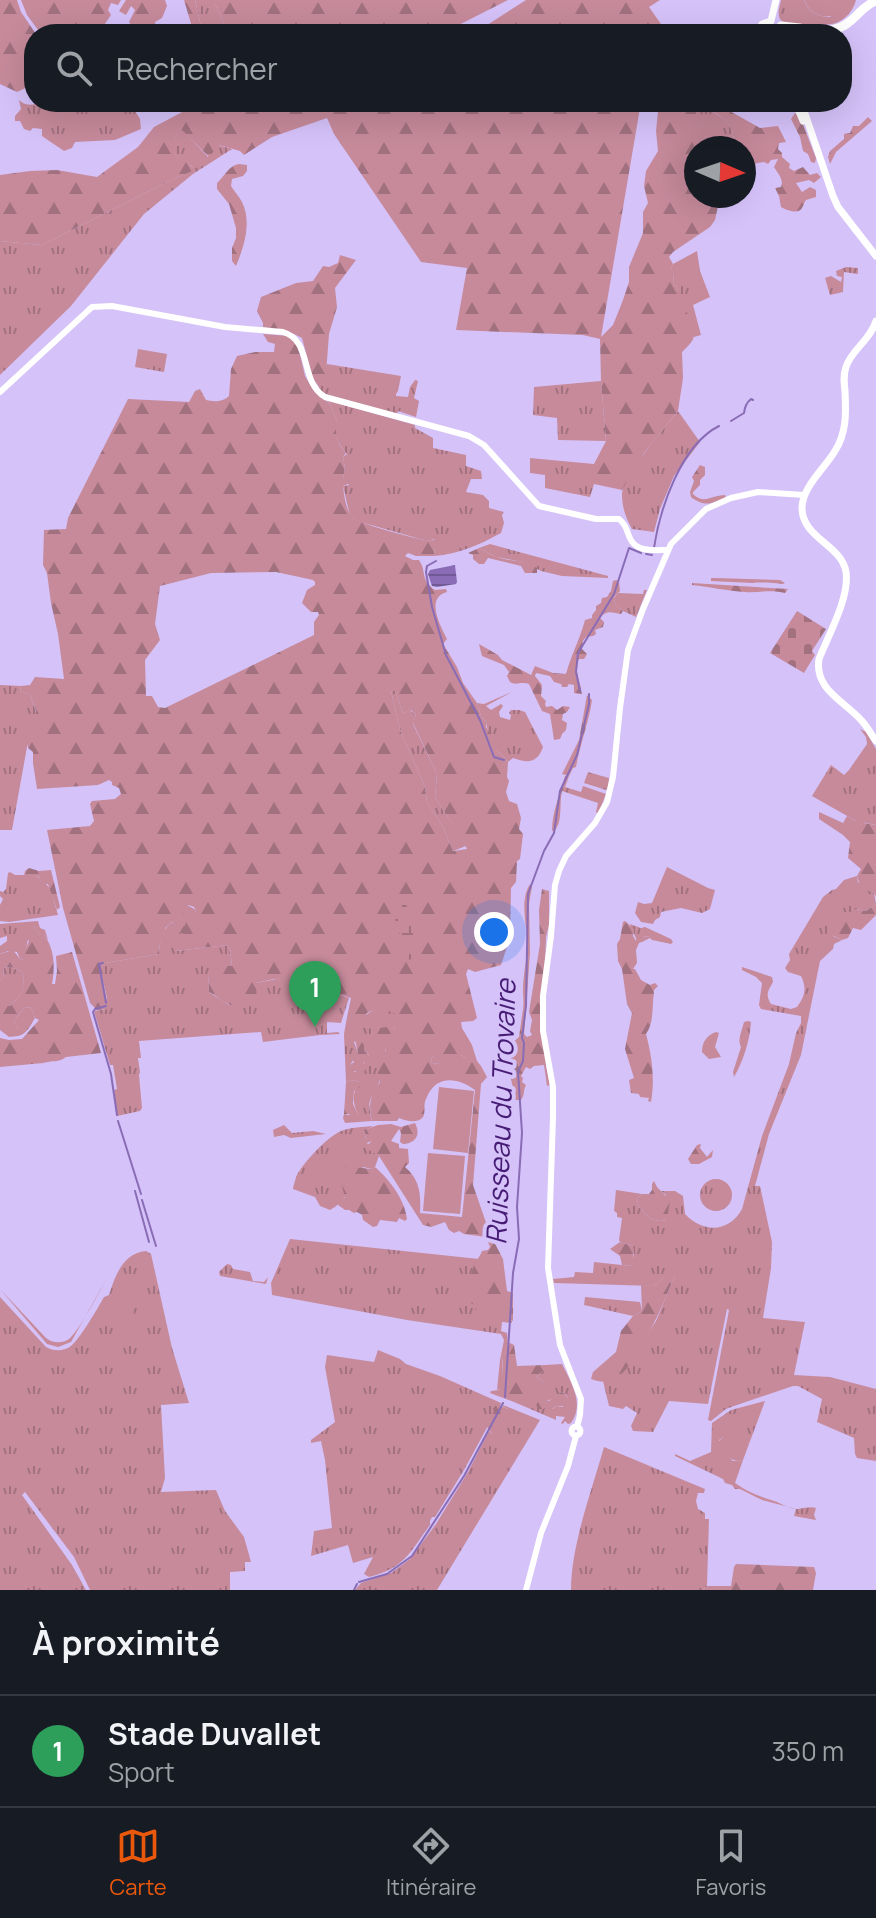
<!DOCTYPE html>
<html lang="fr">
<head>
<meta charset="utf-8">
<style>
	body { margin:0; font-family:Manrope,sans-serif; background:#20242c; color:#f1f3f6 }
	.compass { position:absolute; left:684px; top:136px; width:72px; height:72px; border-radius:50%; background:#171b24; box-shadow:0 8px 32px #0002; rotate:92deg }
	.you { position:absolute; left:494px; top:932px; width:28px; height:28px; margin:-20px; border:6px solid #fff; border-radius:50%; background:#1a73e8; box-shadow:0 0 0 12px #1a73e833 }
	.badge { display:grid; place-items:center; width:52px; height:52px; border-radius:50%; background:#ea580c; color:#fff; font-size:26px; font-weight:700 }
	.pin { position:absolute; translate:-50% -66px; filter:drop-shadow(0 2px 4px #0008) }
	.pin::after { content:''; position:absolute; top:42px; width:28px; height:24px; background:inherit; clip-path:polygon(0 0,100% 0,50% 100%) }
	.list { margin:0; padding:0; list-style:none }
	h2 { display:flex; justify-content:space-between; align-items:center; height:104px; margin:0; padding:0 32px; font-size:34px }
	h2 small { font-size:26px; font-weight:400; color:#9ea1a6 }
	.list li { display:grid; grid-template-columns:52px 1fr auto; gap:24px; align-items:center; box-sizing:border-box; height:112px; padding:0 32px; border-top:2px solid #363941 }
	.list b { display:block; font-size:30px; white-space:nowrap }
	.list p { margin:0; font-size:26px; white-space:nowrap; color:#9ea1a6 }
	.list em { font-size:26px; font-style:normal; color:#9ea1a6 }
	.icon { flex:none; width:44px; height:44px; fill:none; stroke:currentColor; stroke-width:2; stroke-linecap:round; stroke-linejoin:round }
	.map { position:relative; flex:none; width:876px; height:1590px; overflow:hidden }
	.search { position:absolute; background:#171b24; box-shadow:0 8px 32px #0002; left:24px; right:24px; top:24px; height:88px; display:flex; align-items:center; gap:20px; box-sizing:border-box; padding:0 28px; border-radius:32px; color:#9ea1a6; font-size:30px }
	.sheet { height:216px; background:#171b24 }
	nav { display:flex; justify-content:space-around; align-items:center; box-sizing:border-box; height:112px; border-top:2px solid #363941; background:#171b24; font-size:22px; color:#9ea1a6 }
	nav a { display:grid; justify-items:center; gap:4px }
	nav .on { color:#ea580c }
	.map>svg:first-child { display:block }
	.grass { fill:url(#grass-tufts); fill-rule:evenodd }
	.forest { fill:url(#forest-firs); fill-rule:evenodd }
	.wetland { fill:url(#wetland-marsh) }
	.cemetery { fill:url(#cemetery-stones) }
	.park { fill:#c68a9b }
	.water { fill:url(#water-rules) }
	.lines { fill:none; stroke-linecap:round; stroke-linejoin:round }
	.stream { stroke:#896cb5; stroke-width:2 }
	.secondary { stroke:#fff; stroke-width:6 }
	.primary { stroke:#fff; stroke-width:7 }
	.highway { stroke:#fff; stroke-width:9 }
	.labels { text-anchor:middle; stroke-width:8; stroke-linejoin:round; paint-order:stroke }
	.water-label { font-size:28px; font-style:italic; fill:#471c75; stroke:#d5c2f9 }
</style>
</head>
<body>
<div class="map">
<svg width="876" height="1590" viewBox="0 0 876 1590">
	<defs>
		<pattern id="grass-tufts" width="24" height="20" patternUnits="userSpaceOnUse" patternTransform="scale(2)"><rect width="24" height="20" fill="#c68a9b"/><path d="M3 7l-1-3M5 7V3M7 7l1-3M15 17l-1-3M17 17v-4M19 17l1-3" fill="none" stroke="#a17180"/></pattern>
		<pattern id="forest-firs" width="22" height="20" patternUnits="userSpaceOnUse" patternTransform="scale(2)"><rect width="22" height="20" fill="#c68a9b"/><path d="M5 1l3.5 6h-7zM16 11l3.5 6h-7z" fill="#a17180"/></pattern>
		<pattern id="wetland-marsh" width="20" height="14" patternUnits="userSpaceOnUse" patternTransform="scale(2)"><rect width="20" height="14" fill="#c68a9b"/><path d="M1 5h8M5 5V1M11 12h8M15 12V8" fill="none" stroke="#a17180"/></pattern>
		<pattern id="cemetery-stones" width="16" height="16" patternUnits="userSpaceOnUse" patternTransform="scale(2)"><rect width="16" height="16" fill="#c68a9b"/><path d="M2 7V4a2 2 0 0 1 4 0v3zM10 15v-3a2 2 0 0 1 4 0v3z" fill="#a17180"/></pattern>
		<pattern id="water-rules" width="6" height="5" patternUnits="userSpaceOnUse" patternTransform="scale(2)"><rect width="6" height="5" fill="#896cb5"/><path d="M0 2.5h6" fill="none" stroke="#705994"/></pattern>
	</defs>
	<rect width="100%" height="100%" fill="#d5c2f9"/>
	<path class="grass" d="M195 0H215V4L229 34H207L201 26Z
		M781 0H804C809 12 817 17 830 17L847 0H856C853 11 846 19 836 23 827 26 784 27 780 19 777 13 780 5 781 0Z
		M19 100C26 106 32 106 41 102L130 103 140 119 141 129 115 140 75 142 72 148 64 151 42 136V129L33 128 30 131 24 129 20 121H15V116L21 109Z
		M701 106C720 115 735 122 734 146L732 148H715L712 142 705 136 696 113 698 107Z
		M180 127 208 157 218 145 232 149 193 174 144 214 71 306 0 375V241L42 245 171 180 194 170 192 166 182 161 175 154V139Z
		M697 251 700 271 710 297 693 305 701 335 694 337V334L678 295 677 286 674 285 673 272 671 268 673 264Z
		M846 267 858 268V274L844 272 843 292 830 295 825 278 831 276 841 282 842 277 837 276 836 271Z
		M138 349 167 354 164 372 135 367Z
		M327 364 401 376 398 391 396 394V396L408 397 410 387 415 380 418 381 414 398 419 401 416 417 398 411 397 414 327 395 318 389Z
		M601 381 606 441 558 440 557 418 533 415 534 387Z
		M326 400 415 425V428L433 438V448L466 455V466L481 471 482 479H471L466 492 483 495 489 501V508L504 512 502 515 504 523 501 533C479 545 459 554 434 556L435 546 438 547 434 539 430 541 420 539 357 521 350 516 343 486 349 485 343 478 345 468 343 457 347 454C339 446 332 431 337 421L330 404Z
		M678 411 700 442 674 476 660 509 654 532 632 529C626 518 622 508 622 494 623 474 665 428 678 411Z
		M530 458 594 464V484L590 497 545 488V475L530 473Z
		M490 544 608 576V578L562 576 541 571 523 562 496 557 479 548Z
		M644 590H647L636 617 623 611 615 604 614 598 618 593 643 594Z
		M0 685 21 686 20 691 30 695 36 712V724L27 747 12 830H0Z
		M391 691H395L403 713 410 710 416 715 413 724 437 774 435 797 448 818 458 829 466 846 453 851 443 827 427 802 425 787 400 730Z
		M512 692 486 706 491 710 501 704 503 706 499 712 500 717 510 720 511 715 509 713 511 710H519L525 712 543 747C537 764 527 763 513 758L508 762 501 754 496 751C496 740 485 732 487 722L481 716 477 703 484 704Z
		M860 729 866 732 876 749V825L856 821 812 796 831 765 844 775 849 770 867 744 866 737Z
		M588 772 609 778 608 789 606 790 584 783Z
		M565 776H569L565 787 581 792 583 786 606 794 598 814 596 812 598 803 562 791C559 804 563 821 555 830L552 831C552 812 560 794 565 776Z
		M667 867 708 888 715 890 710 909 702 913 681 908 661 912 660 917 655 920 653 924 641 922 635 913 638 902 644 904 652 903Z
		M10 872 15 875H36L50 888 58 915 9 922 0 921V905L3 899 0 896V891L3 892 6 889 8 873Z
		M857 876 858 882 874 893 876 904 866 911 856 909 833 936 842 940 834 944 833 949 820 961 801 1055 769 1134 755 1186H760L772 1242 771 1268 763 1318 805 1322 794 1375 830 1377 876 1389V1461L857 1458 855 1454 854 1438 817 1422 822 1399 798 1386H793L734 1406 726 1409 711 1421 708 1420 729 1310 727 1309 708 1404 669 1401 653 1432 633 1431 631 1426 637 1413 626 1406 623 1409 609 1406 603 1381 627 1367 656 1321 675 1275V1271L664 1277 654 1286 554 1283 553 1279 574 1277 575 1272 593 1273 594 1262 631 1266 634 1261 633 1246 620 1242 619 1240 622 1218 617 1217V1213L614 1211 616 1190 642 1194 638 1198 637 1204C646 1215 652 1224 667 1220L666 1195 661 1191H675L683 1196 685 1214C703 1233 729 1233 742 1209L762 1136 789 1064 796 1033 801 1023V1016L761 1009 759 1005 762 983 756 977 742 970V967L772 977 773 982C768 991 765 995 771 1004L791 1009 797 1007C805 996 807 988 801 976L788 972 785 968 790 960 789 954 823 897 832 890 836 889 844 880Z
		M530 884 532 886 529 904 530 952 526 1010 523 1009C524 1002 523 997 523 990 523 973 528 956 527 939 526 921 520 900 530 884Z
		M187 905 196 910 185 927 183 932V937L176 951 227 945 230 949 232 967 208 973 209 992 229 1005 256 983 282 978 302 987 313 980 316 982V987L330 995 334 993 349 998 341 1023 327 1022V1033L338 1032 340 1034 320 1035 263 1042 261 1032 139 1041 141 1058H138L140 1072 139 1075 142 1108 140 1111 117 1116 114 1090 117 1089 113 1065H110L94 1011 107 1009V998L100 969 105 963 159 954C160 941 163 922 178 921Z
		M38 921 40 928 45 930 48 940 44 935H40L34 926 28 939 24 960 20 959 17 952 8 951 0 954V946L7 941V936L0 938V924Z
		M630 924 641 928 642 936 650 937 649 931 644 927H645L671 939 673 942 671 944 652 940 650 938 642 942 641 940 637 941Z
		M11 967 23 972C24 991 23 993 10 1006H0V980L3 979 4 968Z
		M394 1006 397 1013 392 1025 395 1028 394 1030 366 1026 372 1029 371 1044 386 1047C385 1057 383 1069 380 1079 374 1101 365 1094 372 1121L345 1123 343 1118 344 1114 359 1117C353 1104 351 1095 359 1082L354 1080 346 1082 344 1034 347 1017 349 1019 364 1016 378 1007ZM359 1039 363 1049 369 1055 358 1072H353L350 1065 358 1053 354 1042Z
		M31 1007 35 1018C30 1026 27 1034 18 1036V1029L14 1021 24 1008Z
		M748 1021 751 1022C750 1040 743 1062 734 1077L733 1072 741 1047C737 1039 742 1031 744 1022Z
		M716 1032 719 1033 715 1047 721 1057 709 1059 702 1052C702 1042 707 1035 716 1032Z
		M434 1055H461L466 1058V1067L432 1063 431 1059Z
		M284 1125 292 1133 313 1131 326 1134 291 1138 284 1135 274 1137 273 1130Z
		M373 1126 364 1131 366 1139H372V1141L367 1143 372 1151 379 1156 375 1167 372 1169 363 1167C354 1182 346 1202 330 1210L320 1206 315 1197 293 1189C293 1187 296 1178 296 1177 302 1164 328 1136 341 1131 351 1127 363 1127 373 1126Z
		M700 1195a16 16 0 1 1 32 0a16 16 0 1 1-32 0Z
		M290 1239 479 1259 469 1282 512 1321V1323L502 1322 501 1331 507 1333C508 1341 509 1350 502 1356L503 1377 502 1388 497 1390 500 1360 504 1340 501 1334 407 1320 272 1295 271 1283Z
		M146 1251 151 1254 172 1348 189 1403 161 1405 165 1478 161 1492 216 1490 225 1511 244 1537 251 1562H245V1571L230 1572V1590H90L74 1557 25 1492 22 1495 72 1565 86 1590H0V1297L46 1347C53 1351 63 1352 71 1346 79 1340 98 1308 104 1297L109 1295C115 1276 123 1253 146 1251Z
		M227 1264 231 1265 233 1269 250 1272 253 1281 264 1282 268 1277 266 1284 220 1276 219 1272Z
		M107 1278 71 1342 58 1347 47 1344 0 1289 46 1338C52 1343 62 1344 69 1339 79 1331 100 1291 107 1278Z
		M585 1297 640 1302 642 1311 633 1316 584 1305Z
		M378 1350 400 1359 406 1364 440 1376 501 1403 500 1406H495V1413L464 1470 435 1517H432L430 1521V1525C410 1552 405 1568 369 1577L364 1574 373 1557 353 1563 348 1545 311 1556 314 1531 332 1528 325 1460 321 1441 311 1443V1440L335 1422 325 1367 327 1355 374 1362Z
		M562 1364C571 1382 585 1404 571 1423L568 1424 565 1421 563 1424 561 1423 565 1417 556 1416V1420L514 1402 516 1398 528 1399 553 1409 556 1406 564 1407 570 1404C568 1399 567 1393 561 1392L553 1399 545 1401 544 1399 545 1382 536 1377 545 1369V1365Z
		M765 1401 749 1444 748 1441 734 1444 725 1436 719 1440V1448L733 1461 743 1460 735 1483C748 1492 756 1495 771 1500 779 1502 787 1508 796 1509 803 1509 809 1506 816 1508L814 1515 816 1520 794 1516 796 1509 762 1500 740 1489H735L732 1485 725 1483 723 1479 675 1456V1454L690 1461 711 1452 712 1423 731 1410Z
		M503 1405 540 1420 437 1590H355L361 1583 391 1573 410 1559 436 1524 468 1472 489 1431 492 1434 508 1409 503 1407Z
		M604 1447 705 1489 704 1493H698L696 1501 698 1509 705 1513V1519H709L707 1586 703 1590H571C571 1545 592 1490 604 1447Z"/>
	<path class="forest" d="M0 0H17L21 12 36 34H34V84L17 92 0 84Z
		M21 0H121L118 5 111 3 108 10 111 15 98 34H41L27 15Z
		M126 0H165L167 6 162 18 155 22 156 28 143 34H137L129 22 135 10 131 6 126 15 119 11Z
		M184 0H195L201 26 207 34H194Z
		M215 0H508L441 34H229L215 4Z
		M526 0H660L649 7 668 34H470L481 29Z
		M804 0H847L837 15C821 19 811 15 804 0Z
		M201 102H641L601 337 613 325 623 300 629 282V267L643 233V212L648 203 644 186 646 171 658 151 656 131 659 102H719L728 110 760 128 778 126 786 142 779 143 778 149 782 153V157L790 164 789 168 794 171 803 167 810 175 817 173 821 177 814 183 809 180 796 183 802 192 810 187 816 190V197L806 200C804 202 804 205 802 208 798 215 786 210 781 207L779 196 775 188 781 187C784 179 778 174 774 167L778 159 771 160 768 164 764 162 757 163 744 172V148H732L734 146C735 123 720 114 701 106L698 107 696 113 705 130V136L712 142 715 148H696V196H726L720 197 715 220 710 227 673 252 669 257 673 264 671 268 673 271 674 285 677 286C678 302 696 322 694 336 693 342 686 348 682 352L683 378 678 411 644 453 622 490 594 484V464L606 441 601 381 600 339 583 335 456 330 467 268 421 262 334 134 327 118 272 137 244 155 240 151 219 145 209 157 180 128 175 139V154C181 160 191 164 195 170L171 180 42 245 0 241V175L30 171 57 170 97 177 138 147 154 127Z
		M795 113 800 117 816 158 815 163 811 162 808 154 803 151 800 137 791 119Z
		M868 117 872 121 836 152 830 164 828 157 830 151 844 139V134L850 133 853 126H859Z
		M239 164 247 165V171L243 176 232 179 231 186C234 191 239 196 242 202 252 222 244 247 236 266L232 261V248L236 238V228L229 204 217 189V183C225 176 228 166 239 164Z
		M340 255 356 260 335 288 337 307 329 334 326 374 319 387 313 379 302 338 290 332 263 327V323L257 311 261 297 296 283 313 281 323 266 329 267 338 263Z
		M263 334 289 336 295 341 300 354 305 376 314 391 330 404 337 421C334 431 337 444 346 453L343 457 345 468 343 478 350 483 343 486C344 495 346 510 352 517 356 523 413 538 425 540 432 541 430 541 437 539L438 547H435L434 556H416L408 553 405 556 413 560H419C427 572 420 580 435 590L446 589 447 592C425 598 440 625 447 639L443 644 457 667 463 683 477 703 481 716 487 722 486 727 492 735 497 737 496 751 501 754 508 762 507 777 509 781 506 792 509 801 517 804 521 818 519 829 523 834 520 859 517 861 516 882 511 888 510 938 501 965 475 972 468 969 466 974 477 1018 473 1021 461 1022 462 1028 472 1045 477 1061 481 1066 487 1077 481 1084 473 1185 490 1234 503 1259 507 1291 513 1293V1321L506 1317 497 1319 481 1314V1311L475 1309V1305L470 1303 467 1295 469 1293 465 1286C471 1280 471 1273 474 1265 476 1260 480 1257 482 1251L488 1250 490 1247 486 1237 464 1234 459 1231 454 1233 449 1230 445 1222 431 1227 423 1225 379 1156 367 1149 366 1146 372 1141 371 1139H366L364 1130 378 1125 391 1124 401 1127 415 1123C421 1135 416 1143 403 1144L400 1142 401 1133 399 1129 391 1141 399 1144V1148L408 1149 409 1163 405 1167C420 1180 421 1194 420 1213L462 1217 475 1090C458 1077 435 1074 426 1099 423 1104 426 1112 423 1117 418 1124 406 1121 399 1118L397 1121H372C368 1104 370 1097 380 1082 376 1072 376 1059 386 1051V1048L382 1050 370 1044 372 1029 365 1026 369 1022H374L379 1028 387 1027 394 1030 395 1028 388 1025 385 1021 396 1014 393 1013V1006L391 1007V1010L386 1014 380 1013 378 1008 367 1013 362 1020 349 1019 347 1017 351 998 334 993 330 995 316 987V982L313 980 311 983H305L295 990 290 989 292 984C282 974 268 981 256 983L257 1002C249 1005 235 1007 228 1004 221 1001 216 995 209 992L208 973 212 966H232L230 949 227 945 176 951 175 941 183 937V933L175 935 171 930 178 926H185L186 919 196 911 194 907 188 905 178 922H172L165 928 168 939 160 943 159 954 105 963 100 969 108 1005 107 1009 97 1010 90 1003 63 908 47 830 90 826 94 821 90 804 92 801 115 799 121 794 119 788 112 785V782L109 780 98 785 37 789 33 763V752L28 748 27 733 36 724V711L30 695 20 691 21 686 30 685 35 677 64 679 58 634 51 603 47 573 43 565 44 530 66 529 68 518 128 399 189 402 195 391 200 389 206 400C214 402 223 402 229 396L231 369 237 356 255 352H274L275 344 268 342ZM276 572 313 580 315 582V585L307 590 302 603 311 612H318L319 615 314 622V635L165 708 158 707 152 696H146L145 660 160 640 155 624 160 586 211 573ZM391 691H395L403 713 411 710 416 715 413 723 437 774 435 797 448 818 458 830 467 849 453 851 443 827 427 802 425 787 400 730ZM434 1055H461L466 1058V1066C454 1061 444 1065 432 1063L431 1059Z
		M700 465 705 467V475L700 480V485L693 492V494C704 505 712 495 725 495L726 498C712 504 704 507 691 497L690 492 694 481 692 477Z
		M479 548C486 551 491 555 497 557 510 562 526 559 537 568V573H525L521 566 488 558 484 564H479L473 559V555L468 553Z
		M715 578 780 580 785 583 783 584C776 583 760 582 753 583L711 581V578Z
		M616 580 619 581 620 591 614 597 615 604 623 611 621 614C613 613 607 609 600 618L604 622 603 627 595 630 596 634 593 636 586 637 583 641 582 649 587 654 584 659H579L576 667 582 694 574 693V685L569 684 567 687H562L561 684 554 682 550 676 536 673 535 676 542 685 541 696 546 701 545 704 546 707 552 706 557 710 563 706 570 707 567 712 563 714 562 720 567 723 566 730 562 734 560 739 554 740 550 714 542 711 529 684C522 681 516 686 510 682L507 676 509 672 504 665 482 656 479 644 498 655 502 660 531 675 535 666 553 673 566 674C571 655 580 639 585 620L592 618V615L596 610V606L601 603 602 598 607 597 611 591 613 581Z
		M692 583 788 589 785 593C771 589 758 593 745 592 728 591 710 587 692 585Z
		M587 695 592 700C589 721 580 745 576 767L573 768 569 776 562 774 579 740Z
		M819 812 843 823 847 816 856 821 859 818 862 819 864 823 876 825V897L874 893 861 888 857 876 861 869 848 858 850 842 843 835 819 819Z
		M29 868 39 871 51 870 60 907 57 910 48 884 42 885 39 877 36 875 24 876 25 871Z
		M542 889 549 891V925L546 937 545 968 546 1066 550 1085 547 1086 544 1065 534 1066 530 1069 526 1067 521 1076 523 1078 522 1082 526 1085C523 1090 525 1095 521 1100H513V1088L510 1075 511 1044 519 1037 523 1009 526 1010 524 1034 527 1037 532 1035 530 1031 532 1020 529 1012 540 944 539 910Z
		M876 904V915L861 930 853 928 848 938 842 940 828 933 830 926 842 912H852L856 909 866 911Z
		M625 921 634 929 633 936 636 941 638 936H642L640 929 644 927 649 930 651 935 650 937 643 936 642 942 639 943 636 950 637 963 633 969H635L641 980 650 985 655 983 658 986 654 990C654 994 653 999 653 1003 652 1014 653 1024 646 1034 652 1056 655 1080 651 1102L648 1101 649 1098 640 1097 639 1094 631 1093 629 1080 634 1078 625 1049 632 1013 627 1004 622 969 618 961 617 944 620 939 623 922Z
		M25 924 34 926 40 935H44C55 949 55 968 52 984H55L57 971 56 956 72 952 101 1053 66 1057C59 1063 52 1060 43 1063L0 1067V1038L9 1040 22 1039 39 1020 35 1018 31 1007 24 1008 14 1021 18 1029V1036L9 1037 0 1030V1006H10C23 993 24 990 23 972L11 967 4 968 3 979 0 980V954L13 950 20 959 24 960V953L29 941 18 930 20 925Z
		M357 1032 361 1033V1042L364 1043V1050L371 1058 363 1063 366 1068 363 1074 360 1075 355 1071 347 1076V1067L354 1062 352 1058 358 1053 354 1035Z
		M354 1080 359 1082 360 1087 354 1091 353 1104 359 1117 356 1121 349 1114H344L346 1082Z
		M701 1144 700 1148 707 1157 713 1150 712 1157 699 1164H691L688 1159 697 1145Z
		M342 1166 372 1169 375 1167C390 1180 405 1200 407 1219L405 1221 399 1218 397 1222 380 1220 377 1226 373 1227 363 1220 362 1215 357 1212 354 1213 349 1210H345L338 1205 340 1199 345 1198 338 1170Z
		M654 1181 657 1187 670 1200 667 1220C652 1224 646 1215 637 1204L638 1198 642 1194H649L652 1190V1184Z
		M620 1242 633 1246 634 1250 633 1255 635 1261 631 1266 622 1265 620 1256 610 1249Z
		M667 1269 675 1271V1275C665 1300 638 1366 615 1379 609 1383 598 1382 591 1379L593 1372 616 1352 621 1331 633 1316 642 1311 641 1285 654 1286 664 1277Z
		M510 1343 514 1345 517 1366 545 1365V1369L536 1377 545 1382V1388L548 1392 544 1399 549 1401 561 1392 564 1393 570 1401 571 1409 569 1412 565 1411 563 1406H556L551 1410 546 1407 543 1409H539L534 1402 528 1400 525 1403H521L517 1398 514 1402 490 1393 491 1391 499 1390C504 1380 503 1367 502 1355L505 1353 508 1344Z
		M495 1406H500L508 1409 511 1418 502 1430 492 1434 487 1427 490 1420 488 1419 487 1415 495 1413 493 1409Z
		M725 1435 734 1443H736L738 1439 743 1438 748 1441 749 1444 743 1460C731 1463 724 1455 716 1444Z
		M736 1564 814 1567 816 1573 813 1590H703L707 1586H731L734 1567Z"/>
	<path class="wetland" d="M396 893 406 903 413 934 419 953 408 961 407 949 396 924 390 894Z"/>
	<path class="cemetery" d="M797 611 826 629 812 651 815 655 804 673 770 653Z"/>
	<path class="park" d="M439 1087 474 1091 468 1153 433 1149Z
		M428 1153 465 1156 460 1214 423 1211Z
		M129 1291 137 1326 135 1331 118 1334 115 1332 109 1306 113 1300 112 1294Z"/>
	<path class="water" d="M455 565 457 582 456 584 437 587 432 586 428 574 430 570Z"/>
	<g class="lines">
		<path class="stream" d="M731 421 744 413C745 407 746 403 751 399L753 400
			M654 548C660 508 681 445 719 426
			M646 554 652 555
			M436 561 427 566 426 572 432 607 446 655 480 720 494 757 504 760
			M580 691 576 672 578 653 614 594 629 548 641 553
			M103 963 99 964 106 1003
			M106 1006 95 1009 93 1012 111 1074 117 1115
			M118 1121 141 1194
			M135 1191 149 1242
			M142 1200 156 1246
			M505 1397 513 1273 519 1239 517 1207 522 1133 518 1072 523 1061 524 1043 522 1038 526 1006 528 894 544 851 554 833 560 791 577 755 589 704V694
			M359 1582 387 1574 412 1556 464 1476 503 1403
			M354 1590 357 1584"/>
		<path class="secondary" d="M0 392 92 307 112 306 225 327 283 332C313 341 299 381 325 397L469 436 484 445 539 506 596 519H619C625 524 626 528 629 536 635 553 652 550 668 550
			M571.5 1431a4.5 4.5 0 1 1 9 0a4.5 4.5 0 1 1-9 0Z
			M577 1427 580 1415 581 1399 560 1345 548 1268 553 1117V1087L543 1031V996L551 936 555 885 559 871 566 856 595 823 607 802 613 777 620 708 628 650 643 609 671 544 706 509 731 498 758 492 804 495
			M526 1590 541 1533 568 1466 576 1436"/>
		<path class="primary" d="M771 21 776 0
			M758 34 762 24 771 21
			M795 102 803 121
			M801 102 833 196 838 207 876 256
			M876 321C869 342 851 350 846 367 843 375 844 383 845 391 846 412 847 432 835 451 825 468 802 487 802 508 802 538 842 545 846 572 850 597 828 636 819 659 814 689 844 701 861 720 867 726 871 734 876 741"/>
		<path class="highway" d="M781 26 800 28
			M792 34C809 31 829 34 845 25 857 18 862 6 876 1"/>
	</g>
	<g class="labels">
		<g class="water-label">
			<text transform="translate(501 1112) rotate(-88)" y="10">Ruisseau du Trovaire</text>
		</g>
	</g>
</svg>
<svg class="compass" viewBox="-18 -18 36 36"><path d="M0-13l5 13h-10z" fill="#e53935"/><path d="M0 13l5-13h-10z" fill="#9ea1a6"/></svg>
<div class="you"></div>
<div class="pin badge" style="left:315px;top:1027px;background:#2e9e5b">1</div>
<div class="search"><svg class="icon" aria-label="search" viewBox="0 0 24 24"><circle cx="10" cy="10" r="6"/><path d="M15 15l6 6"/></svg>Rechercher</div>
</div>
<section class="sheet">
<h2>À proximité<small></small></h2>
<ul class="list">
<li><span class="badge" style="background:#2e9e5b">1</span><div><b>Stade Duvallet</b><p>Sport</p></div><em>350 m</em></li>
</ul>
</section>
<nav>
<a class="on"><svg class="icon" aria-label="map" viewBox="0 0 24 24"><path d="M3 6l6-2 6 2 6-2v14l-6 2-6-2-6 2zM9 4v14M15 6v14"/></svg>Carte</a>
<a><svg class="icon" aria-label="directions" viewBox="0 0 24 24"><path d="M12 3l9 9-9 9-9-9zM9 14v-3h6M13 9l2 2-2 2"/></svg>Itinéraire</a>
<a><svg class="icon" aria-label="saved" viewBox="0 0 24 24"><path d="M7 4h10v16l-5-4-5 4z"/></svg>Favoris</a>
</nav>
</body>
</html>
